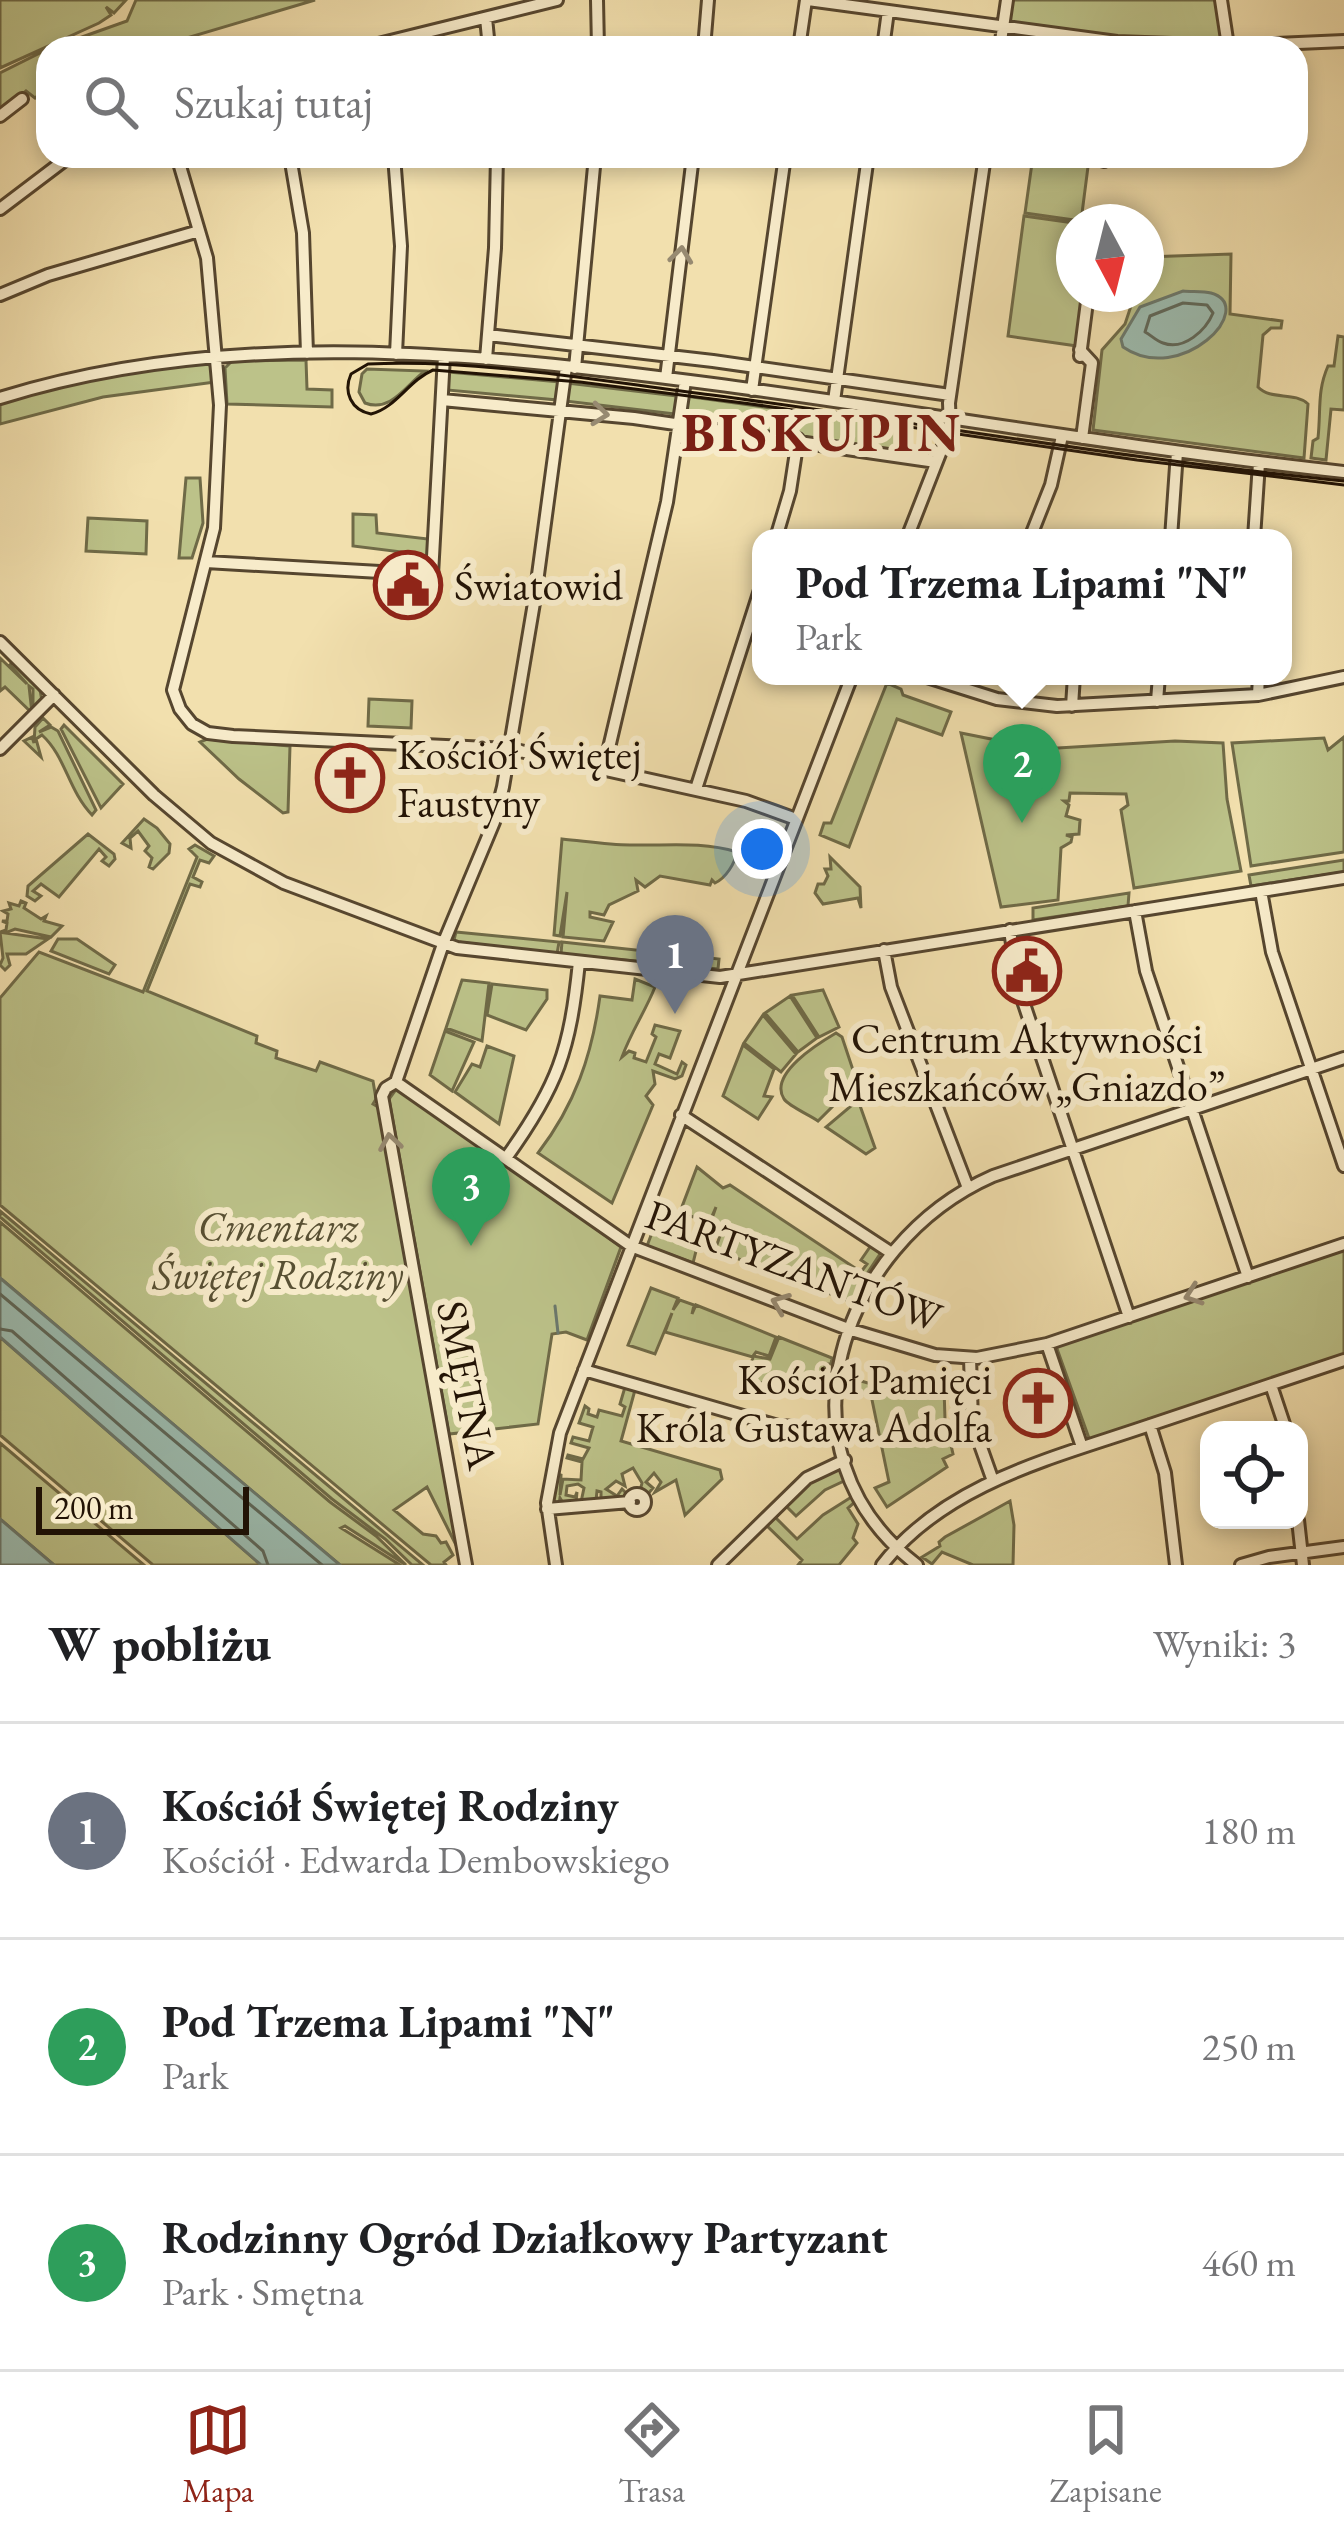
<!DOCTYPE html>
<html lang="pl">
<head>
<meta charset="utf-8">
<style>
	body { margin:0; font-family:"EB Garamond",serif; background:#f2f2f2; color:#202124 }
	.controls { position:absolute; right:36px; bottom:36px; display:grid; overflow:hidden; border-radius:24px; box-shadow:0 6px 18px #0003 }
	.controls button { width:108px; height:108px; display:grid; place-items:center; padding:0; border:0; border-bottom:3px solid #e0e0e0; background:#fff; color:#202124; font:60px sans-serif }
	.compass { position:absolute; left:1056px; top:204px; width:108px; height:108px; border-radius:50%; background:#fff; box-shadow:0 6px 18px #0003; rotate:173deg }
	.scale { position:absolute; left:36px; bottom:30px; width:213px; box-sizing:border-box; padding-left:12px; border:6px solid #221305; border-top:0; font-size:33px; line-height:42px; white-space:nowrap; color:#221305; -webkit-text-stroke:9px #f7ebca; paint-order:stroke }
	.you { position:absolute; left:762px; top:849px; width:42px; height:42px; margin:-30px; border:9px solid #fff; border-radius:50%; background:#1a73e8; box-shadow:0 0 0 18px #1a73e833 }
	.badge { display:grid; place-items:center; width:78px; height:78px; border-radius:50%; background:#8f2418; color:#fff; font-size:39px; font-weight:700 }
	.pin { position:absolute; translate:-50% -99px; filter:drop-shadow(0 3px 6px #0008) }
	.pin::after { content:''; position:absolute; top:63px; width:42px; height:36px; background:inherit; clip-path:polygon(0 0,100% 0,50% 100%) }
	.popup { position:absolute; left:752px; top:529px; width:540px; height:156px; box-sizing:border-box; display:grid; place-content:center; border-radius:24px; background:#fff; filter:drop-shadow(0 3px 9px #0005); font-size:39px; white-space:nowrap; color:#757577 }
	.popup b { font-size:45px; color:#202124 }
	.popup::after { content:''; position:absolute; left:50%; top:100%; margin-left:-24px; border:24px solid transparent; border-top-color:#fff }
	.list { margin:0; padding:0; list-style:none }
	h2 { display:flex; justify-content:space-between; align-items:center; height:156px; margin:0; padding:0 48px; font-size:51px }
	h2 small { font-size:39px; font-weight:400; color:#757577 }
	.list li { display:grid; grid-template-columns:78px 1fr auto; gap:36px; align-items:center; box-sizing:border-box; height:216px; padding:0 48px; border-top:3px solid #e0e0e0 }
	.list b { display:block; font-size:45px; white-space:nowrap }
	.list p { margin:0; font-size:39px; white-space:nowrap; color:#757577 }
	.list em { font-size:39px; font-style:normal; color:#757577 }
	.icon { flex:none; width:66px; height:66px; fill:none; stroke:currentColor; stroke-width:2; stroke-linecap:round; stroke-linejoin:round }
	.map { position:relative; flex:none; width:1344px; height:1565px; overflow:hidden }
	.search { position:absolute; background:#fff; box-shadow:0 6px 18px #0003; left:36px; right:36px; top:36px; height:132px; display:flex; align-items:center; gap:30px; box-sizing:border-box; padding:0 42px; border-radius:36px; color:#757577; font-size:45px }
	.sheet { height:804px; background:#fff }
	nav { display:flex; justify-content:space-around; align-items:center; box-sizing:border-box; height:168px; border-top:3px solid #e0e0e0; background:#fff; font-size:33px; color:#757577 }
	nav a { display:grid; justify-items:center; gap:6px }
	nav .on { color:#8f2418 }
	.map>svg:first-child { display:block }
	.green { fill:#bcc289; stroke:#6f6a47; stroke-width:3 }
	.water { fill:#9cbcb0; stroke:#6b786c; stroke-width:3 }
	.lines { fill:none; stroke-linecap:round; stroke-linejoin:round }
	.shore { stroke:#5f685a; stroke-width:3 }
	.stream { stroke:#6b786c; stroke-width:3 }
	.minor-casing { stroke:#56462f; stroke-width:16 }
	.minor { stroke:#f7ebca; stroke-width:10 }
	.tram { stroke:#221305; stroke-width:3 }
	.oneway { stroke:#978a71 }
	.labels { text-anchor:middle; stroke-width:12; stroke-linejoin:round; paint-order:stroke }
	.poi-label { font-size:42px; fill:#221305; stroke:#f7ebca; text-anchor:start }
	.park-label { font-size:42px; font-style:italic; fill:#585033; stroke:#f7ebca }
	.street-label { font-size:42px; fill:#221305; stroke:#f7ebca }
	.district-label { font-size:54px; font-weight:bold; letter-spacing:3px; fill:#7a1f14; stroke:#f7ebca }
</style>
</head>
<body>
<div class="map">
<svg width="1344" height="1565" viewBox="0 0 1344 1565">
	<rect width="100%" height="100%" fill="#f2e0ae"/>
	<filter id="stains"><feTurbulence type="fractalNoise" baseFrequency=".00167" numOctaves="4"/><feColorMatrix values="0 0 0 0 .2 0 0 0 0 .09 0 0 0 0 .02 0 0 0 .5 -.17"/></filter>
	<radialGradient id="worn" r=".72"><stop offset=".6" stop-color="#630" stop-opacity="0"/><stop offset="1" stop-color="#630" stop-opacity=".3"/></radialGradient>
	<path class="green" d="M0 0H126L114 13 106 7 111 15 99 23 0 68Z
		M136 0H315L153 48H51L127 21Z
		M1012 0H1216L1221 38 1218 42 1126 40 1008 25Z
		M48 49V86L35 98 26 91 0 114V73Z
		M1033 156H1100L1089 159 1081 221 1025 213Z
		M1024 216 1074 223V294H1083L1077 346 1008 336Z
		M1231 254 1230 314 1282 321 1281 328H1271L1263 335 1258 387C1271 401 1294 391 1308 404L1304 458 1093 430 1102 350 1125 324 1135 294H1146V257Z
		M1338 336 1344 337V410L1331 409 1326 460 1311 458 1313 441 1318 438C1321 410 1317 391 1328 366H1334Z
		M306 360 307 389 332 390V407L227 404 225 368 232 361Z
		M209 362 215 382 103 397 0 424V401L85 378Z
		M367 369 425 371C406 385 391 413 365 403L359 392 362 374Z
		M448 372 560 382 558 400 447 390Z
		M567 383 677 396 675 414 565 401Z
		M685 396 870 422 900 429V439L893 450 690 422 683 414Z
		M186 478H200L203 523 192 558H179Z
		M353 514 376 515 377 533 428 539 427 568 410 569V553L353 546Z
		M88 518 147 521 146 554 86 551Z
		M0 658 27 684 10 665 12 662 40 690 42 701 33 712V689L29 686 32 713 5 687 0 691Z
		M887 683 901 689 903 695 951 712 942 735 897 719 849 847 820 835 824 823H831Z
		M369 699 412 701 411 728 368 726Z
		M43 718 50 725 39 732 51 727 58 731 96 810 92 815C68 790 66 757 42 735L36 739 41 757 24 741 32 737 34 743 35 727Z
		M64 725 123 784 101 808 61 729Z
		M961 733 1041 749 1175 741 1223 743 1227 799 1241 871 1134 888 1121 810 1128 805 1126 794 1070 793 1069 801H1064L1069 805 1066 816 1080 820 1079 834 1066 835 1072 837 1071 842 1061 848 1058 900 1001 907Z
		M1344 737V852L1251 866 1232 743 1324 738 1328 750Z
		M207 739 290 746 288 812 283 813 239 779 200 742Z
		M144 819 157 828 170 844 169 853 153 869 149 867 152 858 145 851 149 846 138 831 130 838 131 848 122 843Z
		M88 834 114 854 115 859 109 866 102 861 106 857 99 849 59 897 41 884 33 891 41 896 35 901 27 896 28 886Z
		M562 839C584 841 607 845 630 845 666 846 701 841 737 852 735 863 726 878 715 883L712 880 710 885 660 876 645 887 636 880 638 891 609 905 604 915 590 912V917L613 922 604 941 563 937 567 892 560 936 554 935Z
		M195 845 214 856 209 863 200 860 193 877 202 882 200 887 190 884 147 991 257 1036 256 1043 277 1051 276 1058 316 1071 320 1062 373 1081 376 1099 373 1104 378 1107 462 1557 427 1487 394 1510 423 1534 436 1536 441 1543 446 1542 453 1555 444 1562 446 1565H431L0 1205V998L39 952 143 992 197 857 189 849Z
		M830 857 860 887 861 908 858 898 823 904 815 893 818 884H824L828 876 825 869H831Z
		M1344 860V872L1251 886 1249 875Z
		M1129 893 1128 906 1033 920V908Z
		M21 901 26 903 24 908 41 919 46 916 44 921 62 926 51 937 15 929 5 933 48 939 26 954H7L10 965 5 970 0 965 3 958 0 932 6 930 7 923 2 921H7L8 914 3 911 11 909 9 903 19 906Z
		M456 932 559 942 557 954 458 942 454 940Z
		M58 939H77L115 965 109 974 51 951Z
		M562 942 719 959 718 969 561 954Z
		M635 979 655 987C645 1012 631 1032 622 1057L629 1051 635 1053 634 1058 646 1062 656 1037 652 1034 655 1025 680 1031 670 1058 659 1054 655 1064 677 1074 682 1062 686 1065 682 1076 675 1079 653 1071 655 1084 646 1096 653 1105 612 1203 538 1153C575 1105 592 1055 600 996L632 1000Z
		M462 980 489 983 482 1041 446 1028Z
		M492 984 547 990V999L526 1030 487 1015Z
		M823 990 839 1027 819 1037 792 995Z
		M790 996 817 1038 798 1052 765 1013Z
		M763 1015 796 1054 781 1072 744 1043Z
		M445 1031 474 1042 452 1091 430 1075Z
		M836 1033 842 1037 857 1082 818 1121C810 1115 790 1107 784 1099 768 1074 819 1043 836 1033Z
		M743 1045 774 1069 764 1096 772 1097 758 1119 723 1096Z
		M487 1046 514 1056 499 1124 455 1092 472 1064 480 1067Z
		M397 1088 501 1160 497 1165 500 1169 506 1163 621 1247 587 1340 566 1332 552 1334 538 1424 449 1434 389 1099Z
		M858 1100 875 1148 866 1154 826 1127Z
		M697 1167 723 1188 730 1185 861 1272 867 1264 861 1260 872 1244 882 1251 857 1289 854 1303 715 1250 722 1230 710 1224 716 1207 709 1223 680 1212Z
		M0 1211 423 1565H412L385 1539 332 1499 0 1217Z
		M0 1222 330 1502 376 1536 406 1565 345 1526 341 1528 400 1565H340L0 1278Z
		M656 1222 699 1239 693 1263 647 1246Z
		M1344 1248V1357L1090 1441 1056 1346Z
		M651 1288 678 1298 673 1310 680 1300 694 1305 692 1314 696 1305 776 1337 769 1356 756 1352 753 1356 770 1359 779 1337 832 1358 831 1364H825L823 1384 832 1387V1391H793L747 1379 753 1357 665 1332 672 1313 655 1354 628 1345Z
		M0 1337 261 1565H153L0 1435Z
		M881 1375 916 1386 944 1388 945 1419 953 1454 943 1459 947 1467 887 1507 875 1488 889 1482 871 1395 840 1391H845L846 1384 853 1385 854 1379 878 1386Z
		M625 1387 635 1390 621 1441 720 1470 722 1479 685 1515 676 1480 655 1492 661 1482 654 1473 646 1482 653 1488 647 1495 640 1491 642 1483 633 1468 622 1474 625 1486 616 1481 606 1489 617 1496 622 1489 628 1495 626 1499 601 1501V1492L597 1491 596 1501 581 1502 584 1488 578 1484 567 1486 566 1495 575 1497 577 1492 576 1502 563 1503 560 1498 559 1505 552 1503 554 1473 561 1475 560 1495 563 1479 581 1480 582 1462 567 1458 568 1455 583 1459 589 1448 571 1443 573 1437 589 1441 593 1427 579 1423 585 1406 589 1409 588 1414 597 1417 599 1410 622 1416 625 1407 620 1404Z
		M0 1443 144 1565H54L0 1519Z
		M840 1465 846 1480 825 1490 796 1516 785 1505 814 1479Z
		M853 1496 856 1501 848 1508 858 1524 853 1538 857 1543 839 1565H798L802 1560 765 1524 783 1507 776 1518 797 1539 823 1515Z
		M1010 1501 1014 1525 1013 1565H973L942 1552 932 1564 922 1557 940 1546 939 1542 945 1537Z"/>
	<path class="water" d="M1183 291C1191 292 1203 291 1211 293 1259 307 1181 387 1123 347L1121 339 1140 307Z
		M0 1278 340 1565H261L0 1337Z
		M0 1519 54 1565H0Z"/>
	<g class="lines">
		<path class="shore" d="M1183 303 1207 305 1213 313C1206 330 1184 351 1163 343 1156 341 1151 335 1145 332L1150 316Z
			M0 1294 322 1565
			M0 1329 12 1331 263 1551 268 1565"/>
		<path class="stream" d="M555 1306 558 1333"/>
		<g class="minor-casing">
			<path id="minor" d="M597 0 598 48
				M808 0 1117 42 1228 46 1344 41
				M1221 0 1228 46
				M486 18 489 48
				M362 48 557 0
				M704 48 708 0
				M799 48 806 0
				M883 48 888 11
				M1000 48 1007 0
				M0 116 22 99
				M177 156 207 258 220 405 214 528 173 690 180 709 192 724 208 733 233 736 511 749 746 801 796 819
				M290 156 303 233 307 353
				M394 156 401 246 396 354
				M1104 161 1105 156
				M0 209 70 156
				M0 295 48 275 199 231
				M488 335 713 361 950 395
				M1080 350 1092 363 1082 438
				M1080 356 1088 294
				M486 359 495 248 497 156
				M575 368 595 156
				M666 378 693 156
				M752 390 785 156
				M0 398C231 326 477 353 713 384 923 412 1133 449 1344 472
				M442 400 634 418 936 462
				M834 401 868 156
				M776 538 790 491 798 439
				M907 538 950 428 949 403 985 156
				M1030 538 1051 485 1062 436
				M1171 538 1177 452
				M1254 538 1259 463
				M206 562 432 575 444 356
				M0 642 154 795 211 843 284 883 457 948 720 977 1344 878
				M924 676 997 699 1057 706 1258 695 1344 677
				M1258 695 1259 676
				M1157 701 1159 676
				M1072 706 1074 676
				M0 749 54 695
				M604 769 667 502 685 381
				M696 789 761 587
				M1261 891 1272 952 1344 1166
				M1135 911 1146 971 1248 1277
				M1010 930 1018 986 1129 1317
				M884 950 891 987 968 1188
				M396 1082 631 1246 848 1329 935 1355 977 1358 1047 1344 1344 1244
				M681 1115 890 1252
				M506 1158C558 1086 570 1050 579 962
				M1047 1344 1082 1447
				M970 1358 972 1422 993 1481
				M584 1370 778 1426 839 1429
				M1271 1385 1286 1430
				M1150 1425 1165 1473 1176 1565
				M629 1502a8 8 0 1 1 16 0a8 8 0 1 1-16 0Z
				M547 1509 630 1502
				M1298 1520 1303 1565
				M466 1565 382 1096 386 1088 396 1082 443 944 494 822 503 787 535 597 566 367
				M556 1565 547 1503 560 1433 852 676
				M718 1565 807 1478 845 1460
				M882 1565C944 1485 1049 1459 1141 1428 1209 1405 1276 1383 1344 1360
				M917 1565C769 1452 839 1244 993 1176L1344 1058
				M1241 1565 1269 1557 1344 1547"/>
		</g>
		<use href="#minor" class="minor"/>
		<path class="tram" d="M1344 481C1132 460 923 423 712 395 599 381 482 359 368 364L351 374C343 392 351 410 371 414 396 408 409 380 433 370L580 382 751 404 1137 460 1344 485"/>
	</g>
	<defs><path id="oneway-chevron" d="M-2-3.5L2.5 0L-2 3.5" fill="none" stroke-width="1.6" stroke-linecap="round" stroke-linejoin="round" transform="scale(3)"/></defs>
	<g class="oneway">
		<use href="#oneway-chevron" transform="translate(681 255) rotate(-83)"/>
		<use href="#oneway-chevron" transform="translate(600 414) rotate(6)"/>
		<use href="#oneway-chevron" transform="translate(390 1142) rotate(-99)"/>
		<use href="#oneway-chevron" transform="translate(1193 1295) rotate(161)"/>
		<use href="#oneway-chevron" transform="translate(780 1303) rotate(-159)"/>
	</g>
	<defs>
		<g id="civic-ring" transform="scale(3.45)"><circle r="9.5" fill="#f7ebca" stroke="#8f2418" stroke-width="1.5"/><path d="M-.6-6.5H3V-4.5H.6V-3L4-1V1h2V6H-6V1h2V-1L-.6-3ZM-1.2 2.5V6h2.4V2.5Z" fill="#8f2418"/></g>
		<g id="church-ring" transform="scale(3.45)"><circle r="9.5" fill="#f7ebca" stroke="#8f2418" stroke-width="1.5"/><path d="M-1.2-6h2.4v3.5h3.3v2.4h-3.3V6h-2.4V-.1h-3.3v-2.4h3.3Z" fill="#8f2418"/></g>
	</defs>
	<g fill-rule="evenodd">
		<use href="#civic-ring" x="408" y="585"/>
		<use href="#church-ring" x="350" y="778"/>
		<use href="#civic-ring" x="1027" y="971"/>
		<use href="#church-ring" x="1038" y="1403"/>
	</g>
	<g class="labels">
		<g class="poi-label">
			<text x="454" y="600">Światowid</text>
			<text x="397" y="769">Kościół Świętej<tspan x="397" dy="48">Faustyny</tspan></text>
			<text x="1027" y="1053" text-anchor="middle">Centrum Aktywności<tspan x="1027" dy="48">Mieszkańców „Gniazdo”</tspan></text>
			<text x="992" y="1394" text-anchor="end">Kościół Pamięci<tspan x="992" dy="48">Króla Gustawa Adolfa</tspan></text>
		</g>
		<g class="park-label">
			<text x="278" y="1241">Cmentarz<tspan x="278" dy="48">Świętej Rodziny</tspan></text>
		</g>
		<g class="street-label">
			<text transform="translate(794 1265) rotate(20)" y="15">PARTYZANTÓW</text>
			<text transform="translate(468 1385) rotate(79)" y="15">SMĘTNA</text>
		</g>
		<g class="district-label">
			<text x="822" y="451">BISKUPIN</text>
		</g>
	</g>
	<rect width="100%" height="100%" filter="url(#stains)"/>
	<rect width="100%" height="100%" fill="url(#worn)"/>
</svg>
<div class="controls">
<button><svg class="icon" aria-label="locate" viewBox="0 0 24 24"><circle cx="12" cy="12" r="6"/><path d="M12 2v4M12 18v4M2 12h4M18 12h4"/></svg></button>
</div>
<svg class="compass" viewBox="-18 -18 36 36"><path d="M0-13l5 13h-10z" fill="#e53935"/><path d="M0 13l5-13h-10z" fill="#757577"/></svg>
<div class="scale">200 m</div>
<div class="you"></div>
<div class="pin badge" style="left:675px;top:1014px;background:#6b7280">1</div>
<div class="pin badge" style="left:1022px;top:823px;background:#2e9e5b">2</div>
<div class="popup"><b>Pod Trzema Lipami &quot;N&quot;</b>Park</div>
<div class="pin badge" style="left:471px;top:1246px;background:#2e9e5b">3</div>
<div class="search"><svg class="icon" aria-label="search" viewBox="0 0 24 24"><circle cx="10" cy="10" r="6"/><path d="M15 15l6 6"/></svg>Szukaj tutaj</div>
</div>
<section class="sheet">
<h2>W pobliżu<small>Wyniki: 3</small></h2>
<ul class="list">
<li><span class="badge" style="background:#6b7280">1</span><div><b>Kościół Świętej Rodziny</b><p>Kościół · Edwarda Dembowskiego</p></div><em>180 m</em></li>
<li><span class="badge" style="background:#2e9e5b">2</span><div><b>Pod Trzema Lipami &quot;N&quot;</b><p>Park</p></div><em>250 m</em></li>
<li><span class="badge" style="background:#2e9e5b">3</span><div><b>Rodzinny Ogród Działkowy Partyzant</b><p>Park · Smętna</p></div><em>460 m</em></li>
</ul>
</section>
<nav>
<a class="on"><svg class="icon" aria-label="map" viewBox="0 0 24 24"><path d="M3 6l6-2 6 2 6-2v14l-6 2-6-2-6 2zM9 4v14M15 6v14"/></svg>Mapa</a>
<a><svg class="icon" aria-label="directions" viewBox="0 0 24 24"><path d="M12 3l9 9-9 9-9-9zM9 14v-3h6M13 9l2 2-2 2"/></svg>Trasa</a>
<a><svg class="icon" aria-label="saved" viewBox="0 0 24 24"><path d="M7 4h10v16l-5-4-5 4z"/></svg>Zapisane</a>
</nav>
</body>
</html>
